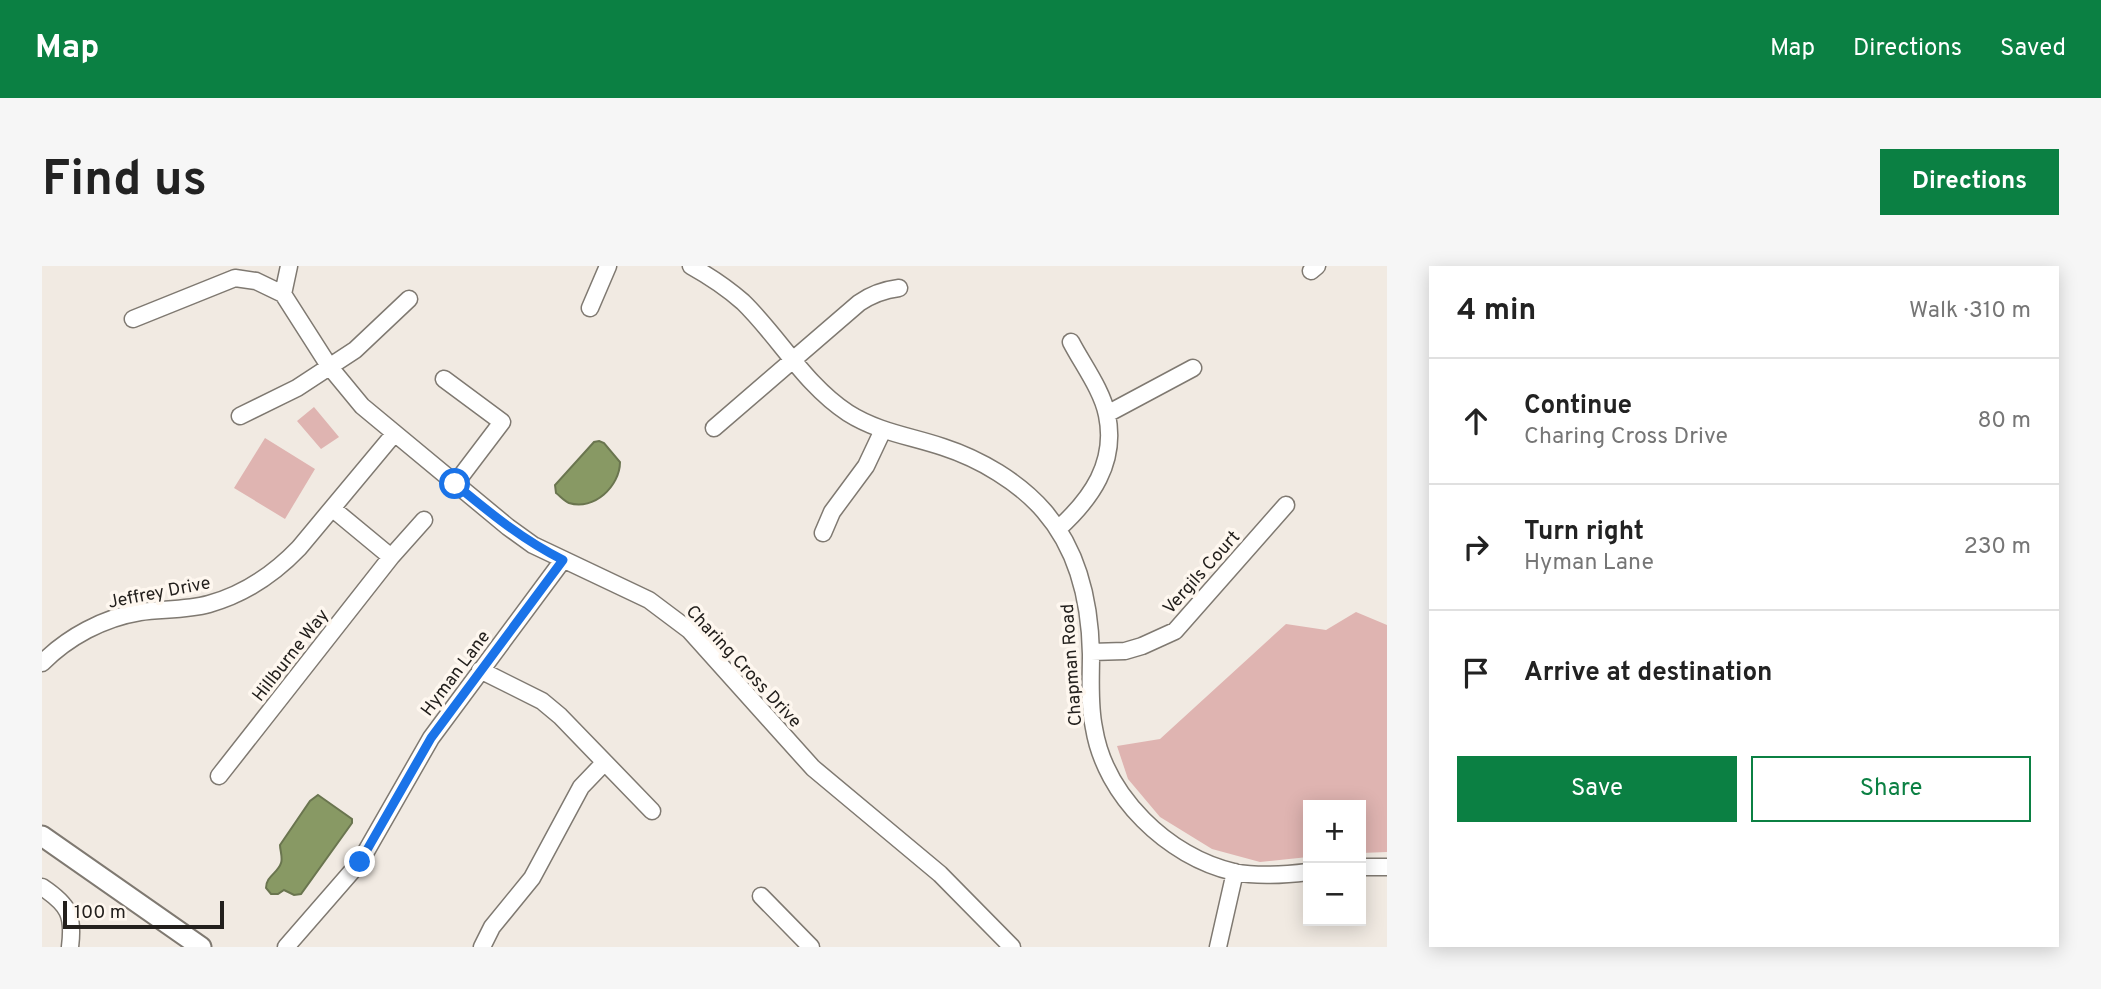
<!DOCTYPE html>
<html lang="en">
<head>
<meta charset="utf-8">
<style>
	body { margin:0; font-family:Overpass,sans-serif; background:#f6f6f6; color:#222 }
	.controls { position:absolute; right:21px; bottom:21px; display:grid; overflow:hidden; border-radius:0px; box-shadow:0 4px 18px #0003 }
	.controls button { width:63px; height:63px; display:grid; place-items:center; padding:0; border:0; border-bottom:2px solid #e0e0e0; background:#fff; color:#222; font:35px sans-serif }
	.scale { position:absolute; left:21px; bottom:18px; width:161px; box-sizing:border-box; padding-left:7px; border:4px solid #23201d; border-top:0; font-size:19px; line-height:24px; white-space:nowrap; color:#23201d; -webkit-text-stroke:5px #fef7ef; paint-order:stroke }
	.stop { position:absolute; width:21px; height:21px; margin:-16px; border:5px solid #1a73e8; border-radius:50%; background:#fff }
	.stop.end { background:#1a73e8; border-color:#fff; box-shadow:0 2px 7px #0008 }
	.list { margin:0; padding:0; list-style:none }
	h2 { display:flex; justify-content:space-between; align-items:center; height:91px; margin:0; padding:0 28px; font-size:30px }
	h2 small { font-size:23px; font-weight:400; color:#767676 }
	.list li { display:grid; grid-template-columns:46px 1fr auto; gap:21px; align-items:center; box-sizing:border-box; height:126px; padding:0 28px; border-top:2px solid #e0e0e0 }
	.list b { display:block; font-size:26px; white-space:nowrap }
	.list p { margin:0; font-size:23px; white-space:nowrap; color:#767676 }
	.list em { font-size:23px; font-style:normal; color:#767676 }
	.actions { display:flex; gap:14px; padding:21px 28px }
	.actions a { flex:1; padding:16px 0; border:2px solid #0b8043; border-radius:0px; text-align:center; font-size:24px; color:#0b8043 }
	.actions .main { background:#0b8043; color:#fff }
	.icon { flex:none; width:38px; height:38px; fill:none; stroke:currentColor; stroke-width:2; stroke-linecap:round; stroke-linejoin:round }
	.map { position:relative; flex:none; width:1345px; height:681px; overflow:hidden; border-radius:0px }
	header { display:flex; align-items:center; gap:42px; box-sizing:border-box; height:98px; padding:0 35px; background:#0b8043; color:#fff }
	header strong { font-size:33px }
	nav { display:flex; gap:38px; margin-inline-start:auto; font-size:24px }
	.intro { display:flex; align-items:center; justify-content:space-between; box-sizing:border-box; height:168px; padding:0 42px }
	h1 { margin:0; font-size:49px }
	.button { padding:18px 32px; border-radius:0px; background:#0b8043; color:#fff; font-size:24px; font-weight:700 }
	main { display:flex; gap:42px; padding:0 42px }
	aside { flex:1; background:#fff; border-radius:0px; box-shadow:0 4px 18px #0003 }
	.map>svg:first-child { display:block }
	.green { fill:#dfb4b1 }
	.water { fill:#889964; stroke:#6a754f; stroke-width:2 }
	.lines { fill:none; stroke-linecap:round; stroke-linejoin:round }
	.minor-casing { stroke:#7f7971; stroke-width:19 }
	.major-casing { stroke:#7f7971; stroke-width:23 }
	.minor { stroke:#fff; stroke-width:16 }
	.major { stroke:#fff; stroke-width:19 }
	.route { stroke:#1a73e8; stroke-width:9 }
	.labels { text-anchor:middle; stroke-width:7; stroke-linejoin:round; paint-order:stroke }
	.street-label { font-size:18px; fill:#23201d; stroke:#fef7ef }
</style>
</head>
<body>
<header>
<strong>Map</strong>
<nav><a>Map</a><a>Directions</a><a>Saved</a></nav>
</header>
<div class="intro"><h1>Find us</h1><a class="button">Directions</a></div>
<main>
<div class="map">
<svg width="1345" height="681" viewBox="0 0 1345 681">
	<rect width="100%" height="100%" fill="#f1eae2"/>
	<path class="green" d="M272 141 297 171 279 183 255 155Z
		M223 172 273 203 243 253 192 222Z
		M1314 346 1345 359V586L1319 587V539H1266V591L1218 596 1170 583 1118 551 1086 513 1075 480 1118 473 1244 358 1284 364Z"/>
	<path class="water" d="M557 175 562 177 578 196C578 220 552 245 527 237 522 235 518 230 514 227L513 219 552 176Z
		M276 529 310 553V557L259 628 252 629 242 624 236 628H229L224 622C224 610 236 607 239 597 241 592 238 584 238 579L268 535Z"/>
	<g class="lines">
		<g class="minor-casing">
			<path id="minor" d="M649 0C667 10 685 22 701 36 737 71 763 119 806 147 836 166 868 170 901 181 938 193 977 216 1002 245 1037 285 1048 337 1049 388 1049 413 1047 438 1052 462 1063 530 1126 591 1192 606 1217 611 1242 609 1266 606
				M1269 5 1275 0
				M241 28 287 100 320 140 466 261 491 279 607 334 647 364 771 502 898 608 970 681
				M241 28 247 0
				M548 42 566 0
				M91 53 193 12 214 15 241 28
				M402 113 460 156 413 218
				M1065 148 1151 102
				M198 150 255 122 313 84 367 33
				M672 162 817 37C830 28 841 24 857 22
				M291 243 349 291
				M1016 263C1049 233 1075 197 1065 149 1060 124 1041 99 1029 76
				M781 267 790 246 824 200 841 164
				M1049 386 1083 385 1100 380 1133 365 1244 239
				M0 397C26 371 61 352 98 346 121 343 145 344 167 338 203 328 232 308 257 282L352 168
				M438 404 500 435 518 450 610 545
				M177 510 349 291 382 254
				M1319 601H1345
				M0 621C27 639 32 649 28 681
				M719 630 769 681
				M244 681 318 596 389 472 521 294
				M440 681 450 661 490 612 539 521 562 497
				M1176 681 1193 606"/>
		</g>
		<g class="major-casing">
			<path id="major" d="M0 570 159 681"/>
		</g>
		<use href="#minor" class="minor"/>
		<use href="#major" class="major"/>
	</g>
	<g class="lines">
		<path class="route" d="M318 596 389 472 521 294C481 274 448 247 413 218"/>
	</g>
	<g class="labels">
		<g class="street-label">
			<text transform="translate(1159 306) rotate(-48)" y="6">Vergils Court</text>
			<text transform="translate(117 326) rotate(-11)" y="6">Jeffrey Drive</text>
			<text transform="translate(248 389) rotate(-52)" y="6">Hillburne Way</text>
			<text transform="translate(1029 399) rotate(-94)" y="6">Chapman Road</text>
			<text transform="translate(702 400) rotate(47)" y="6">Charing Cross Drive</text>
			<text transform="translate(413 407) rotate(-53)" y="6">Hyman Lane</text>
		</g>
	</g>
</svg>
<div class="controls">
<button>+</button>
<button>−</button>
</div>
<div class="scale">100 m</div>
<div class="stop" style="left:413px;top:218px"></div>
<div class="stop end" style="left:318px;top:596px"></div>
</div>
<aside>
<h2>4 min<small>Walk · 310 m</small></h2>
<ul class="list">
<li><svg class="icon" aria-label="ahead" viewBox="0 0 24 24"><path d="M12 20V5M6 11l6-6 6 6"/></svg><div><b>Continue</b><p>Charing Cross Drive</p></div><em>80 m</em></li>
<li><svg class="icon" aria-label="right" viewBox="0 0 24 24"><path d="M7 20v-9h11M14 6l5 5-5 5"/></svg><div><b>Turn right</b><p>Hyman Lane</p></div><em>230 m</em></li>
<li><svg class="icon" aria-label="arrive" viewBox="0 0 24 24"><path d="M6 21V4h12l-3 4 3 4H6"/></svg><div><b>Arrive at destination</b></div></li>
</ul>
<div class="actions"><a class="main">Save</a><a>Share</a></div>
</aside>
</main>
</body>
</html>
